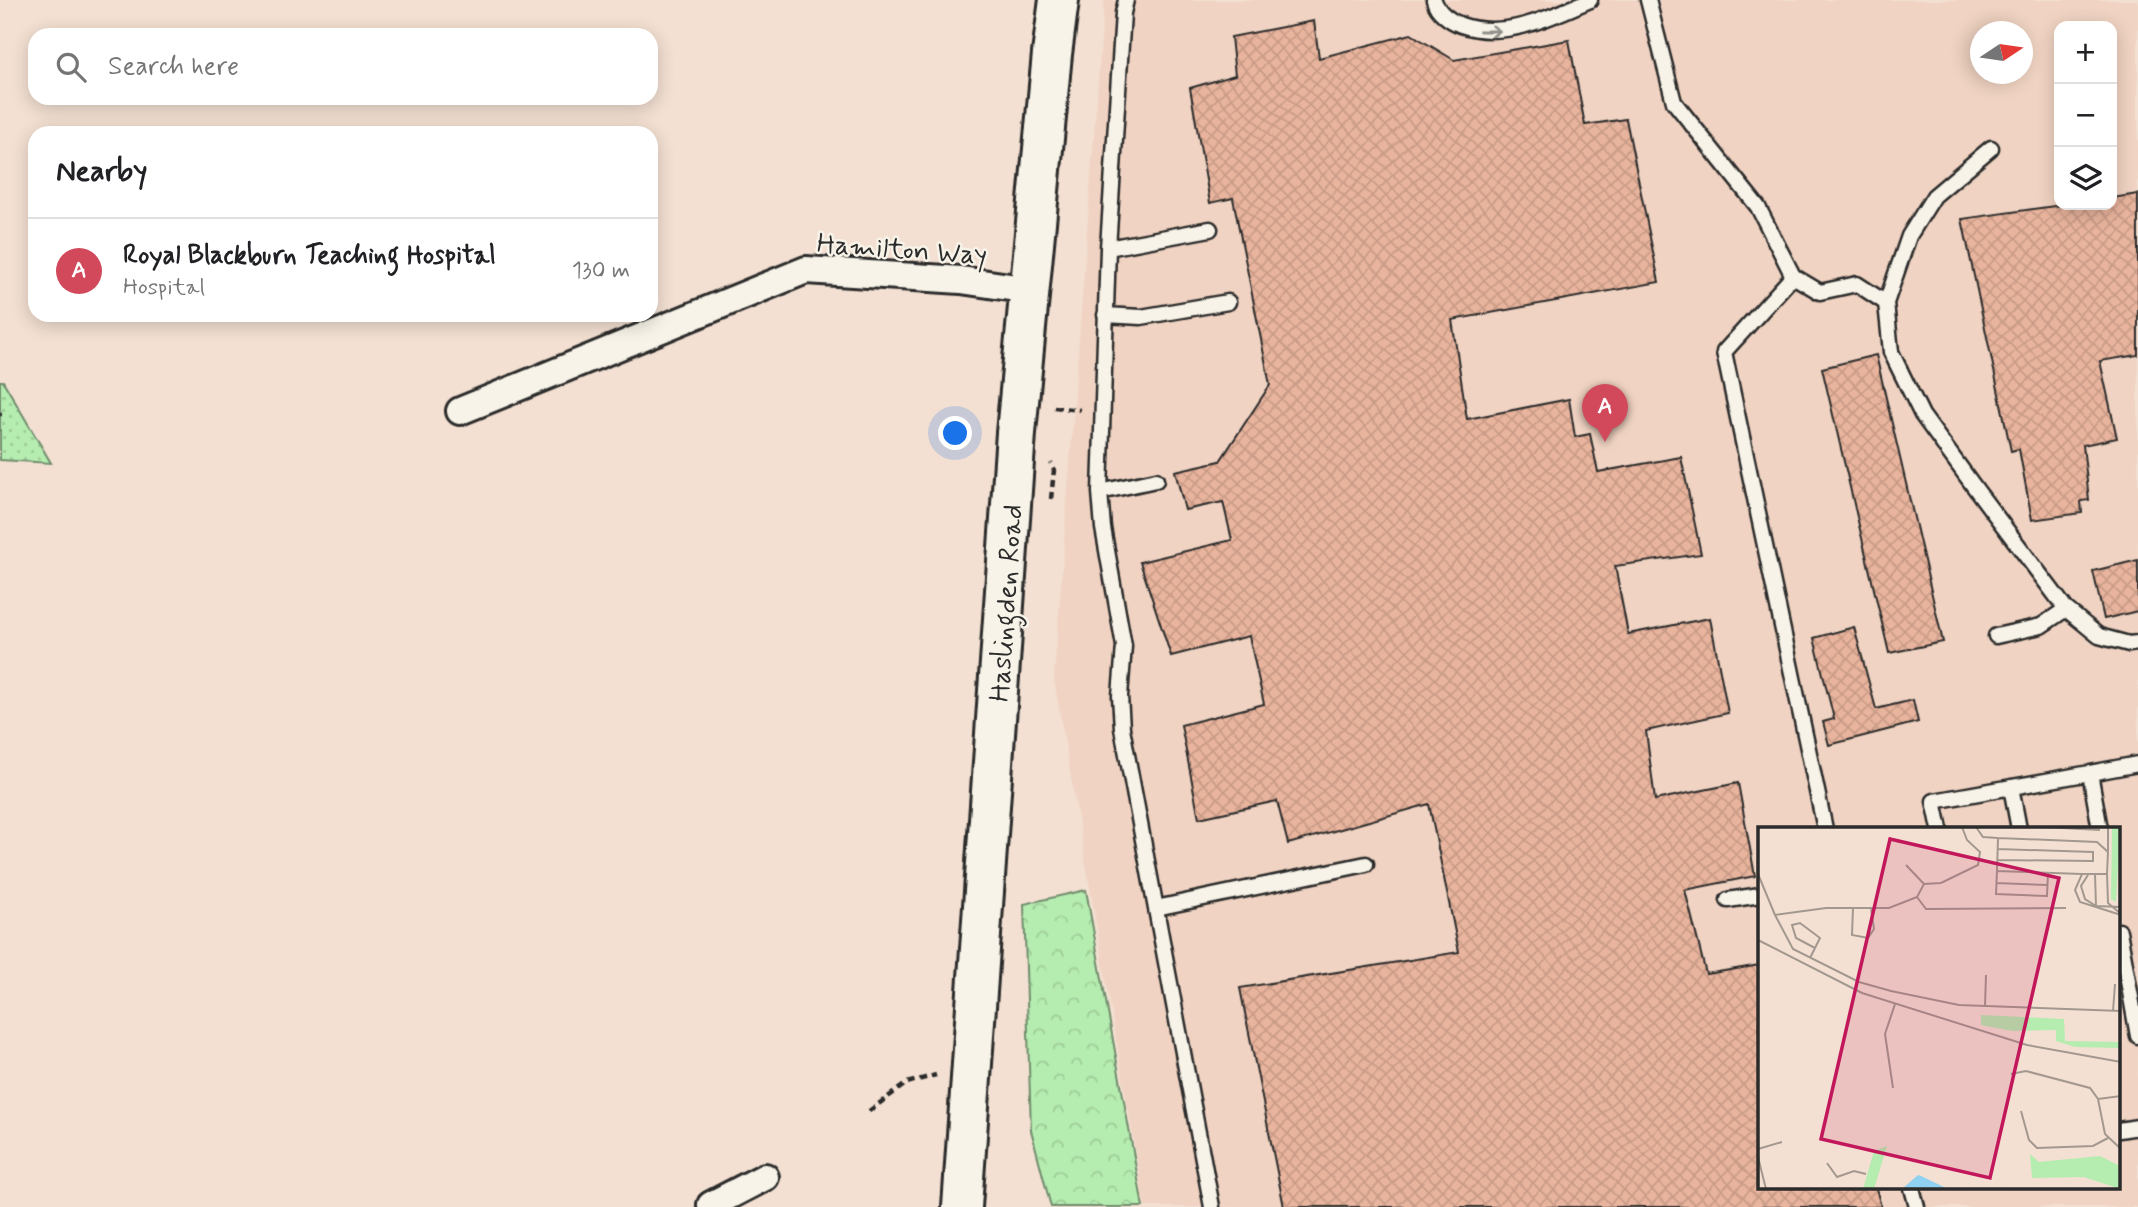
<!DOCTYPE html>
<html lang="en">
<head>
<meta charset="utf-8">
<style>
	body { margin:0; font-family:Mynerve,sans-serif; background:#f2f2f2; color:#202124 }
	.controls { position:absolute; right:21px; top:21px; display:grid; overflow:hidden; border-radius:14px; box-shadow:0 4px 18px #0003 }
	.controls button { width:63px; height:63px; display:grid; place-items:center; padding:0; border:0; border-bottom:2px solid #e0e0e0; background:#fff; color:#202124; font:35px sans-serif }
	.compass { position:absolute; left:1970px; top:21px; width:63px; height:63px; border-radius:50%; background:#fff; box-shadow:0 4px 18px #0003; rotate:77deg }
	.you { position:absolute; left:956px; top:434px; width:24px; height:24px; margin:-18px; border:5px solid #fff; border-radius:50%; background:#1a73e8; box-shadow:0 0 0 10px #1a73e833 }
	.badge { display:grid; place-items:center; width:46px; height:46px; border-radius:50%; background:#d1495b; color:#fff; font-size:23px; font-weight:700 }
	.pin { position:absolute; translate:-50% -58px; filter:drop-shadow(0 2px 4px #0008) }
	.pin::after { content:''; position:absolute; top:37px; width:24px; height:21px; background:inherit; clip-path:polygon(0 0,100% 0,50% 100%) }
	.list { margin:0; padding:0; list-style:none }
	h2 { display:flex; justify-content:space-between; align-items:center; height:91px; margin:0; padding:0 28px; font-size:30px }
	h2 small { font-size:23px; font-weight:400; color:#757577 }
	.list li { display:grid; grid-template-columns:46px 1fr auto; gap:21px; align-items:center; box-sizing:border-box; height:105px; padding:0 28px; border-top:2px solid #e0e0e0 }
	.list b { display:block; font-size:26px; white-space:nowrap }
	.list p { margin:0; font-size:23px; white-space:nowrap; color:#757577 }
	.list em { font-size:23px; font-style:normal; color:#757577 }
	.icon { flex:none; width:38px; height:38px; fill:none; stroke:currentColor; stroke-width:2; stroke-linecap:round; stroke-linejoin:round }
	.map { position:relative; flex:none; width:2138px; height:1207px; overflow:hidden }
	.search { position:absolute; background:#fff; box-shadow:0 4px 18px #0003; left:28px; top:28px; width:630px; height:77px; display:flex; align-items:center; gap:18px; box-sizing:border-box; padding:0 24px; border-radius:21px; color:#757577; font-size:26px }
	.panel { position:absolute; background:#fff; box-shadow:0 4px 18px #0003; left:28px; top:126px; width:630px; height:196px; border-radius:21px }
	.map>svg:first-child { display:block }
	.built { fill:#f0d3c2; fill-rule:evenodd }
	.grass { fill:url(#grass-dots); stroke:#708c6d; stroke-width:2 }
	.forest { fill:url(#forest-crowns); stroke:#708c6d; stroke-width:2 }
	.building { fill:url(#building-cross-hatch); stroke:#2b2b2b; stroke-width:2 }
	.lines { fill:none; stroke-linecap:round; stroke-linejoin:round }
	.service-casing { stroke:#2b2b2b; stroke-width:19 }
	.minor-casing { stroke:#2b2b2b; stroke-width:32 }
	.trunk-casing { stroke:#2b2b2b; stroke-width:44 }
	.path { stroke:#2b2b2b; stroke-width:4.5; stroke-dasharray:7 5; stroke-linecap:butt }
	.service { stroke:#f7f3e8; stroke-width:14 }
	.minor { stroke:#f7f3e8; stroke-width:26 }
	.trunk { stroke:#f7f3e8; stroke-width:38 }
	.oneway { stroke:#918f8a }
	.labels { text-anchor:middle; stroke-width:5; stroke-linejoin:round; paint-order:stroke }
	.street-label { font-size:28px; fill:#2b2b2b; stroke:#f7f3e8 }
	.inset-road { fill:none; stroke:#a3988f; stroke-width:2 }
	.view { fill:#c2185b; fill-opacity:0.15; stroke:#c2185b; stroke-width:3.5 }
	.inset-edge { fill:none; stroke:#2b2b2b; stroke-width:3.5 }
</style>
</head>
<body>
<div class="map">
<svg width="2138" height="1207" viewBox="0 0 2138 1207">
	<defs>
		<pattern id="grass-dots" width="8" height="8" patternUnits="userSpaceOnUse" patternTransform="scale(1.75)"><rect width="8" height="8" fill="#b5ecaf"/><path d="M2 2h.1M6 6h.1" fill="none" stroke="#9ccb97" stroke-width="1.8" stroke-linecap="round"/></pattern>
		<pattern id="forest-crowns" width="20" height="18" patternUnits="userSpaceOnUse" patternTransform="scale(1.75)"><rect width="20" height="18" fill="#b5ecaf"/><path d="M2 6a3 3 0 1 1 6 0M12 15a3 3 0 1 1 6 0" fill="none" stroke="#9ccb97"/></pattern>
		<pattern id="building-cross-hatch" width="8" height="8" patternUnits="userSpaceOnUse" patternTransform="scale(1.75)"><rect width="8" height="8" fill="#e9b49d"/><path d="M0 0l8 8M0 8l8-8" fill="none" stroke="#c89b87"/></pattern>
	</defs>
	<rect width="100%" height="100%" fill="#f3e0d2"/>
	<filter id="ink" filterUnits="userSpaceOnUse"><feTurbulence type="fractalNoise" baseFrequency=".0143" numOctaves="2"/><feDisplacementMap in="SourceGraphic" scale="14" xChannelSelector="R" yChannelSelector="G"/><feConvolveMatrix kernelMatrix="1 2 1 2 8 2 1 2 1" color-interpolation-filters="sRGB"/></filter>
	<g filter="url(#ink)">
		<path class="built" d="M1104 0H2138V1207H1145L1054 679ZM2059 26H2112V205H2059ZM1980 32H2022V74H1980ZM1760 829H2119V1188H1760Z"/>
		<path class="grass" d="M0 381H3L51 463 0 460Z"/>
		<path class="forest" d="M1086 890 1143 1207H1051L1031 1130 1024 904Z"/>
		<path class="building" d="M1314 21 1319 58 1411 34 1454 60 1569 40 1585 125 1626 119 1659 282 1452 320 1467 419 1569 399 1575 437 1590 434 1598 472 1681 457 1701 554 1615 566 1628 634 1710 618 1728 713 1646 731 1655 800 1738 783 1755 876 1685 890 1706 974 1760 965V1188H1876L1881 1207H1284L1240 988 1459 952 1429 804 1288 844 1277 801 1199 818 1181 725 1264 704 1249 636 1171 656 1140 562 1232 540 1223 502 1185 510 1175 471 1220 461 1270 385 1233 198 1210 203 1190 88 1235 75 1231 37Z
			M2138 194V355L2100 361 2117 438 2083 445 2089 500 2081 501 2082 513 2032 520 2019 449 2011 451 1962 219 2062 205H2112V198Z
			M1876 355 1943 642 1889 653 1822 368Z
			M2138 560V611L2104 619 2093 571Z
			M1854 627 1876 709 1913 700 1918 722 1829 745 1823 722 1834 719 1814 638Z"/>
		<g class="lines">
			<g class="service-casing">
				<path id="service" d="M1126 0 1123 13 1108 248 1100 492 1103 528 1124 646 1120 696 1122 728 1212 1207
					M1434 0C1437 12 1450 21 1461 25 1504 40 1549 18 1590 0
					M1648 0 1674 102 1758 207 1793 276 1820 292 1857 284 1886 303 1891 352 1922 415 1978 492 2066 609 2099 636 2129 644 2138 643
					M1108 248 1210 229
					M1793 276 1724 352 1825 829
					M1886 303 1909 236 1934 196 1991 148
					M1105 315 1141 317 1228 302
					M1100 492 1156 480
					M1996 636 2041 626 2066 609
					M2011 787 2019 829
					M1940 829 1934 801 2090 773
					M2100 829 2090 773 2138 764
					M1728 900 1760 895
					M1156 908 1366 864
					M2119 931 2138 1036
					M2119 1130 2138 1127
					M1912 1188 1917 1207"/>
			</g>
			<g class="minor-casing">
				<path id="minor" d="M460 411 806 270 961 280 1030 290
					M711 1205 765 1177"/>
			</g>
			<g class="trunk-casing">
				<path id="trunk" d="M962 1207 1016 433 1052 54 1059 0"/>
			</g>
			<path class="path" d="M1054 407 1080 410
				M0 414H2
				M1051 499 1054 470 1051 463
				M869 1111 907 1083 936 1075"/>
			<use href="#service" class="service"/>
			<use href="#minor" class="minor"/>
			<use href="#trunk" class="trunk"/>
		</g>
		<defs><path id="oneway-shaft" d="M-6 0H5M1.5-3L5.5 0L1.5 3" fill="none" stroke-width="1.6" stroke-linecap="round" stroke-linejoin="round" transform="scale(1.75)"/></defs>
		<use class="oneway" href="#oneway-shaft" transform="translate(1490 31)"/>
	</g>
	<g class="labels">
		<g class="street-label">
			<text transform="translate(902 248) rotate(4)" y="10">Hamilton Way</text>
			<text transform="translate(1005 603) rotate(-86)" y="10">Haslingden Road</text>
		</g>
	</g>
	<g transform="translate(1758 827)">
		<rect width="362" height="362" fill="#f3e0d2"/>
		<path d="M129 319 116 362H105L116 324ZM272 327 281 335 342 329 362 339V362L326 350 274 351Z" fill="#b5ecaf"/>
		<path d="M354 0H362L358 75 353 72ZM223 188 306 192 307 214 362 215V221L317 220 298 214V203L254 204 223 198Z" fill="#b5ecaf"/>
		<path d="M160 348 163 349 190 362H144Z" fill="#90d0f1"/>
		<path class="inset-road" d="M218 0 225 10 240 11M285 0 342 3M350 24V0M239 33 335 34V25L240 22M148 38 166 57M239 44 238 67 289 69 290 46M0 47 17 88M324 47 239 44 240 11 339 15 350 25 349 47M337 47 338 80M330 48 323 59 327 72 338 79 363 80M238 56 289 58M159 70 131 81H68L17 88 35 122 101 155 133 164 201 178 363 184M159 70 168 82 308 81M159 70 166 57 183 56 220 38 222 25 209 13 204 0M95 81 94 108 110 111 116 102 113 81M363 87 350 76 349 47H324L317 63 322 75 363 88M0 113 104 166 269 218 363 235M52 131 62 111 42 96 34 98 38 111 57 121M227 179 228 148M355 184 357 157M253 247 268 244 332 261 340 272 347 307 363 322M135 261 127 207 137 177M340 272 363 269M263 284 271 313 279 321 335 319 350 311M0 322 24 315M0 330 8 362M69 336 79 350 96 344 108 347"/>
		<path class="view" d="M132 12 301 51 232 351 63 312Z"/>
		<rect width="362" height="362" class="inset-edge"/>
	</g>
</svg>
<div class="controls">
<button>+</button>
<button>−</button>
<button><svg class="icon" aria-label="layers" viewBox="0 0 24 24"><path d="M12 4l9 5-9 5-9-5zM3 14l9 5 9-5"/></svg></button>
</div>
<svg class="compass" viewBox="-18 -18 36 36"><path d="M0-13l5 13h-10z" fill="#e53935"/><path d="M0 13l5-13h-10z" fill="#757577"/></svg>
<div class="you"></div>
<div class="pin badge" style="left:1605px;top:442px">A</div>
<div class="search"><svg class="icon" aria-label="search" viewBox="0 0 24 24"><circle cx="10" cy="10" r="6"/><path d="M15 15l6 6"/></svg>Search here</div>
<section class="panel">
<h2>Nearby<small></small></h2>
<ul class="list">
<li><span class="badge">A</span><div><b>Royal Blackburn Teaching Hospital</b><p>Hospital</p></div><em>130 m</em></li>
</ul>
</section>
</div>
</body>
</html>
